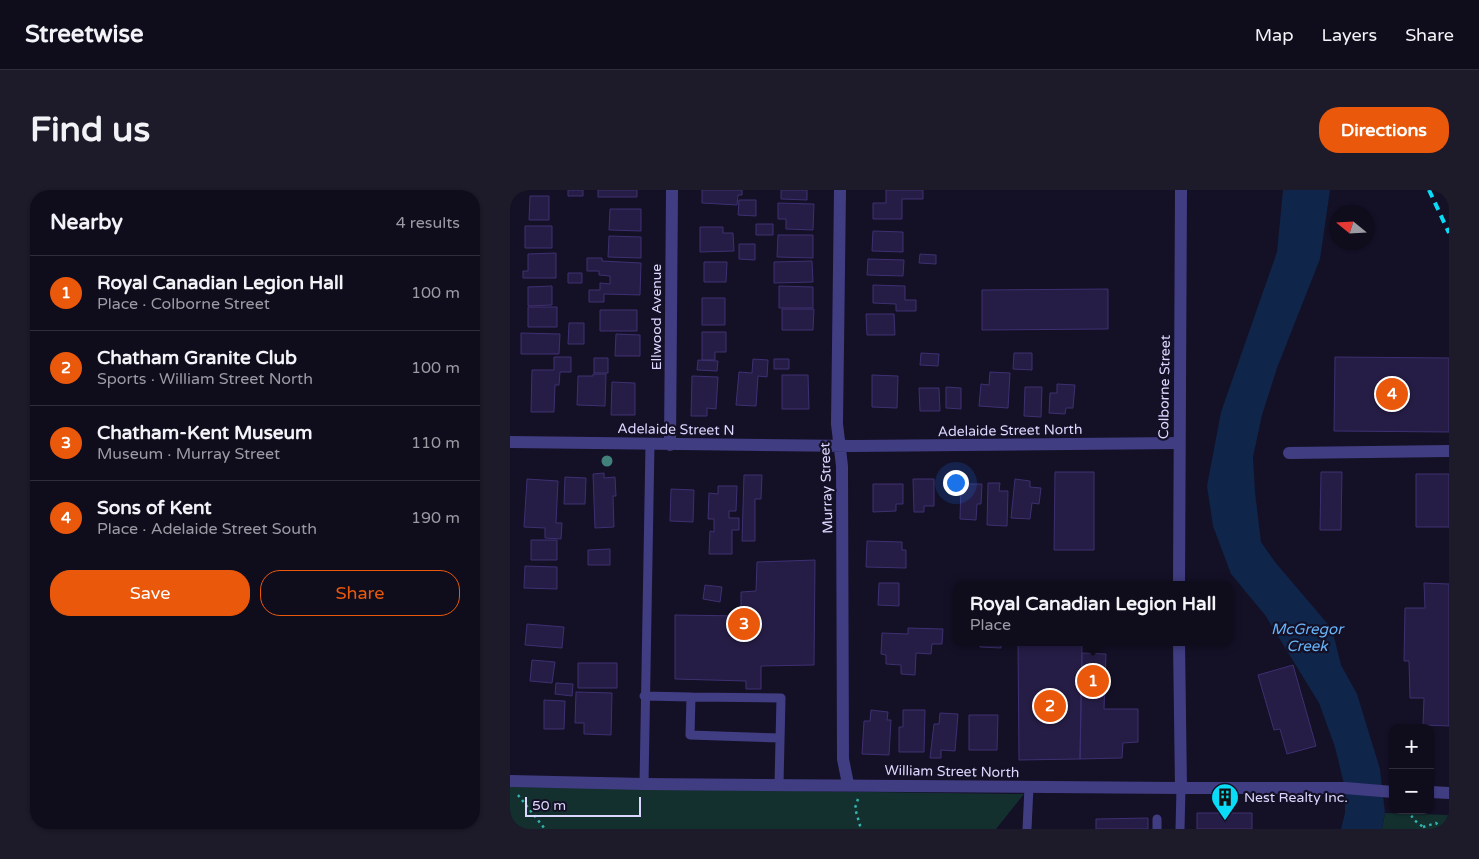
<!DOCTYPE html>
<html lang="en">
<head>
<meta charset="utf-8">
<style>
	body { margin:0; font-family:"Varela Round",sans-serif; background:#1d1a29; color:#f1f3f6 }
	.controls { position:absolute; right:15px; bottom:15px; display:grid; overflow:hidden; border-radius:10px; box-shadow:0 1px 4px #0004 }
	.controls button { width:45px; height:45px; display:grid; place-items:center; padding:0; border:0; border-bottom:1px solid #2f2c3b; background:#0f0c1c; color:#f1f3f6; font:25px sans-serif }
	.compass { position:absolute; left:819px; top:15px; width:45px; height:45px; border-radius:50%; background:#0f0c1c; box-shadow:0 1px 4px #0004; rotate:288deg }
	.scale { position:absolute; left:15px; bottom:12px; width:116px; box-sizing:border-box; padding-left:5px; border:2px solid #dcd7fe; border-top:0; font-size:14px; line-height:18px; white-space:nowrap; color:#dcd7fe; -webkit-text-stroke:4px #141026; paint-order:stroke }
	.you { position:absolute; left:445px; top:292px; width:18px; height:18px; margin:-12px; border:4px solid #fff; border-radius:50%; background:#1a73e8; box-shadow:0 0 0 8px #1a73e833 }
	.badge { display:grid; place-items:center; width:32px; height:32px; border-radius:50%; background:#ea580c; color:#fff; font-size:16px; font-weight:700 }
	.pin { position:absolute; translate:-50% -50%; border:2px solid #fff; box-shadow:0 1px 5px #0006 }
	.popup { position:absolute; left:443px; top:391px; width:280px; height:65px; box-sizing:border-box; display:grid; place-content:center; border-radius:10px; background:#0f0c1c; filter:drop-shadow(0 1px 4px #0005); font-size:16px; white-space:nowrap; color:#9b9ba3 }
	.popup b { font-size:19px; color:#f1f3f6 }
	.popup::after { content:''; position:absolute; left:50%; top:100%; margin-left:-10px; border:10px solid transparent; border-top-color:#0f0c1c }
	.list { margin:0; padding:0; list-style:none }
	h2 { display:flex; justify-content:space-between; align-items:center; height:65px; margin:0; padding:0 20px; font-size:21px }
	h2 small { font-size:16px; font-weight:400; color:#9b9ba3 }
	.list li { display:grid; grid-template-columns:32px 1fr auto; gap:15px; align-items:center; box-sizing:border-box; height:75px; padding:0 20px; border-top:1px solid #2f2c3b }
	.list b { display:block; font-size:19px; white-space:nowrap }
	.list p { margin:0; font-size:16px; white-space:nowrap; color:#9b9ba3 }
	.list em { font-size:16px; font-style:normal; color:#9b9ba3 }
	.actions { display:flex; gap:10px; padding:15px 20px }
	.actions a { flex:1; padding:11px 0; border:1px solid #ea580c; border-radius:20px; text-align:center; font-size:18px; color:#ea580c }
	.actions .main { background:#ea580c; color:#fff }
	.map { position:relative; flex:none; width:939px; height:639px; overflow:hidden; border-radius:20px }
	header { display:flex; align-items:center; gap:30px; box-sizing:border-box; height:70px; padding:0 25px; background:#0f0c1c; border-bottom:1px solid #2f2c3b }
	header strong { font-size:24px }
	nav { display:flex; gap:28px; margin-inline-start:auto; font-size:18px }
	.intro { display:flex; align-items:center; justify-content:space-between; box-sizing:border-box; height:120px; padding:0 30px }
	h1 { margin:0; font-size:35px }
	.button { padding:12px 22px; border-radius:20px; background:#ea580c; color:#fff; font-size:18px; font-weight:700 }
	main { display:flex; gap:30px; padding:0 30px }
	aside { flex:1; background:#0f0c1c; border-radius:20px; box-shadow:0 1px 4px #0004 }
	.map>svg:first-child { display:block }
	.green { fill:#13302f }
	.water { fill:#10254a }
	.building { fill:#261d46; stroke:#3e3071 }
	.lines { fill:none; stroke-linecap:round; stroke-linejoin:round }
	.path { stroke:#34b4ae; stroke-width:2.5; stroke-dasharray:2.5 4; stroke-linecap:butt }
	.service { stroke:#413d83; stroke-width:9 }
	.minor { stroke:#413d83; stroke-width:12 }
	.tertiary { stroke:#413d83; stroke-width:12 }
	.rail { stroke:#0adbf6; stroke-width:4; stroke-dasharray:8 6; stroke-linecap:butt }
	.tree { fill:#41807b }
	.labels { text-anchor:middle; stroke-width:4.5; stroke-linejoin:round; paint-order:stroke }
	.street-label { font-size:14px; fill:#dcd7fe; stroke:#141026 }
	.poi-label { font-size:14px; fill:#dcd7fe; stroke:#141026; text-anchor:start }
	.water-label { font-size:15px; font-style:italic; fill:#69b5fa; stroke:#141026 }
</style>
</head>
<body>
<header>
<strong>Streetwise</strong>
<nav><a>Map</a><a>Layers</a><a>Share</a></nav>
</header>
<div class="intro"><h1>Find us</h1><a class="button">Directions</a></div>
<main>
<aside>
<h2>Nearby<small>4 results</small></h2>
<ul class="list">
<li><span class="badge">1</span><div><b>Royal Canadian Legion Hall</b><p>Place · Colborne Street</p></div><em>100 m</em></li>
<li><span class="badge">2</span><div><b>Chatham Granite Club</b><p>Sports · William Street North</p></div><em>100 m</em></li>
<li><span class="badge">3</span><div><b>Chatham-Kent Museum</b><p>Museum · Murray Street</p></div><em>110 m</em></li>
<li><span class="badge">4</span><div><b>Sons of Kent</b><p>Place · Adelaide Street South</p></div><em>190 m</em></li>
</ul>
<div class="actions"><a class="main">Save</a><a>Share</a></div>
</aside>
<div class="map">
<svg width="939" height="639" viewBox="0 0 939 639">
	<rect width="100%" height="100%" fill="#141026"/>
	<path class="green" d="M0 597 514 604 486 639H0Z
		M875 623 939 625V639H872Z"/>
	<path class="water" d="M773 0H820L810 69 767 178 752 225 743 267 745 302 751 352 765 372 822 439 831 475 847 504 870 579 875 623 872 639H831L835 623V598L825 557 809 513 755 425 721 384 703 336 697 296 711 222 767 62Z"/>
	<path class="building" d="M58 0H73V6H58Z
		M88 0H127V7H88Z
		M192 0H232V5H228L227 15 192 13Z
		M271 0H297V10L271 9Z
		M376 0H413V9H392V29H363V13H376Z
		M20 6H39V30H19Z
		M229 10H246V26L228 25Z
		M268 13 304 14 303 40 276 39V29H268Z
		M100 19H131V41L99 40Z
		M246 34H263V45H246Z
		M15 36H42V58H15Z
		M190 37H213V43H223L224 61 190 62Z
		M363 41 393 42V62L362 61Z
		M268 45H303V68L267 67Z
		M99 46 131 47V68L98 67Z
		M229 54H245V70L229 69Z
		M46 63V88H13V81H18V64Z
		M410 64 426 65V74L409 73Z
		M77 68H92V71L131 73 130 105 94 104V112H79V100H90V93L100 94V86L89 85V81H77Z
		M358 69 394 70 393 86 357 85Z
		M302 71 303 92 264 93V72Z
		M194 72H217L216 92H194Z
		M58 83H72V93H58Z
		M363 95 395 96V110H406V121H386V114L363 113Z
		M42 96V115L18 116V97Z
		M269 96 303 97V118H269Z
		M598 99V139L472 140V100Z
		M192 108H215V135H192Z
		M18 117H47V137H18Z
		M272 119H304L303 140H272Z
		M90 120H127V141H90Z
		M356 124H384L385 145H357Z
		M59 133H74V154H58Z
		M192 142H216V162H205V170H192Z
		M11 143 50 144 49 164H11Z
		M106 144 130 145V166H105Z
		M411 163 429 164 428 176 410 175Z
		M504 163H522V180L503 179Z
		M44 167H61V182H50L49 195H45L44 222H21L22 180H44Z
		M825 167 939 168V242L824 241Z
		M84 168H98V183H84Z
		M243 169 258 170 257 187 248 186 246 216 226 215 229 182 242 183Z
		M264 169H279V179H264Z
		M188 170 208 171 207 181 187 180Z
		M480 182 500 183 498 218 469 216 471 194 479 195Z
		M83 184H96L95 216 67 215 68 186H83Z
		M272 185H298L299 219H272Z
		M362 185 388 186 387 218 362 217Z
		M182 186 208 187 206 219 197 218V226H181Z
		M102 192 125 193V225H101Z
		M547 194 565 195 563 218H556L555 224 539 223 540 203H547Z
		M436 197 451 198V219L436 218Z
		M515 197H532L531 227 514 226Z
		M409 198H429L430 221H410Z
		M545 282H584V360H544Z
		M811 282H832L831 340H810Z
		M94 283V288L105 287 106 306H103L104 337 85 338 83 284Z
		M906 284H939V337H906Z
		M234 285H252L251 309H245V351H232Z
		M55 287 76 288 75 314H54Z
		M17 289 48 291 46 333H52L51 349 35 348V338L14 337Z
		M403 289H424V316H414V322H404Z
		M505 289 520 291V297L531 298 529 314 522 313 520 329 501 328Z
		M478 293H490L489 301H498L497 336 477 335Z
		M363 294H393V314H386V321L363 322Z
		M451 294H472L471 314H467L466 330 450 329Z
		M208 296H227L226 321H219V328H229V340H222V364H199L200 341 204 342V329H198L199 303 208 304Z
		M161 299 184 300 183 332 160 331Z
		M21 350H47V370H21Z
		M357 351 392 352V360H396V378L356 377Z
		M100 359V375H78V360Z
		M305 370 304 475 251 476V499H236V491L165 489V425L231 426V402L246 401 247 372Z
		M15 376 47 377V399L14 398Z
		M369 393H389V416L368 415Z
		M914 393 939 394V536L913 535 914 508H900L899 471H894L895 418H915Z
		M195 395 212 397 210 412 193 409Z
		M17 434 54 437 52 458 15 455Z
		M398 438 433 439 432 454H422L421 464 406 463 405 485 391 484V475L376 474V465L371 464 372 443 398 444Z
		M470 452H491V458L470 457Z
		M508 452H572L570 569 509 570Z
		M572 463 596 464 594 519H628V552L613 553 612 568 570 569Z
		M22 470 45 472 42 493 20 491Z
		M68 473H107V498H68Z
		M783 475 806 556 777 564 770 539 764 540 748 485Z
		M46 493 63 494 62 506 45 504Z
		M66 502 102 503 101 545 74 544V533H65Z
		M34 510 55 511 54 539H34Z
		M361 520 378 522 377 530H381L379 565 352 564 354 531H360Z
		M393 520H415L414 562H389V537H393Z
		M430 523 448 524 445 561 431 560V568H420L424 534H429Z
		M459 525H488L487 560H459Z
		M687 623H742V639H687Z
		M638 628V639H586V629Z"/>
	<g class="lines">
		<path class="path" d="M8 605 35 639
			M348 609 345 618 351 639
			M898 620 904 630 913 637
			M913 637 926 633 932 639"/>
		<path class="service" d="M134 506 181 507 180 545 270 548
			M181 507 271 508 269 594
			M134 594 140 254
			M517 639 519 597
			M647 639V629
			M670 639 671 598"/>
		<path class="minor" d="M330 0 327 234 332 276 333 569 338 594
			M0 252 343 256 668 253
			M160 255 162 0
			M779 263 939 261
			M0 591 134 594 671 598"/>
		<path class="tertiary" d="M669 395 671 0
			M669 452 671 598H835L883 602
			M920 602 939 603"/>
		<path class="rail" d="M919 0 939 43"/>
	</g>
	<circle class="tree" cx="97" cy="271" r="5.5"/>
	<defs>
		<g id="building-pin" transform="scale(1.4375)"><path d="M0 17L-7.5 6A9.5 9.5 0 1 1 7.5 6Z" fill="#0adbf6" stroke="#141026"/><path d="M-4-6H4V6H1V3H-1V6H-4ZM-2.5-4.3h1.7v1.8h-1.7ZM.8-4.3h1.7v1.8H.8ZM-2.5-1h1.7V.8h-1.7ZM.8-1h1.7V.8H.8Z" fill="#111"/></g>
	</defs>
	<g fill-rule="evenodd">
		<use href="#building-pin" x="715" y="607"/>
	</g>
	<g class="labels">
		<g class="street-label">
			<text transform="translate(146 127) rotate(-90)" y="5">Ellwood Avenue</text>
			<text transform="translate(654 197) rotate(-89)" y="5">Colborne Street</text>
			<text transform="translate(166 239) rotate(1)" y="5">Adelaide Street N</text>
			<text transform="translate(500 240) rotate(-1)" y="5">Adelaide Street North</text>
			<text transform="translate(316 298) rotate(-92)" y="5">Murray Street</text>
			<text transform="translate(442 581) rotate(1)" y="5">William Street North</text>
		</g>
		<g class="poi-label">
			<text x="734" y="612">Nest Realty Inc.</text>
		</g>
		<g class="water-label">
			<text x="797" y="444">McGregor<tspan x="797" dy="17">Creek</tspan></text>
		</g>
	</g>
</svg>
<div class="controls">
<button>+</button>
<button>−</button>
</div>
<svg class="compass" viewBox="-18 -18 36 36"><path d="M0-13l5 13h-10z" fill="#e53935"/><path d="M0 13l5-13h-10z" fill="#9b9ba3"/></svg>
<div class="scale">50 m</div>
<div class="you"></div>
<div class="pin badge" style="left:583px;top:491px">1</div>
<div class="popup"><b>Royal Canadian Legion Hall</b>Place</div>
<div class="pin badge" style="left:540px;top:516px">2</div>
<div class="pin badge" style="left:234px;top:434px">3</div>
<div class="pin badge" style="left:882px;top:204px">4</div>
</div>
</main>
</body>
</html>
